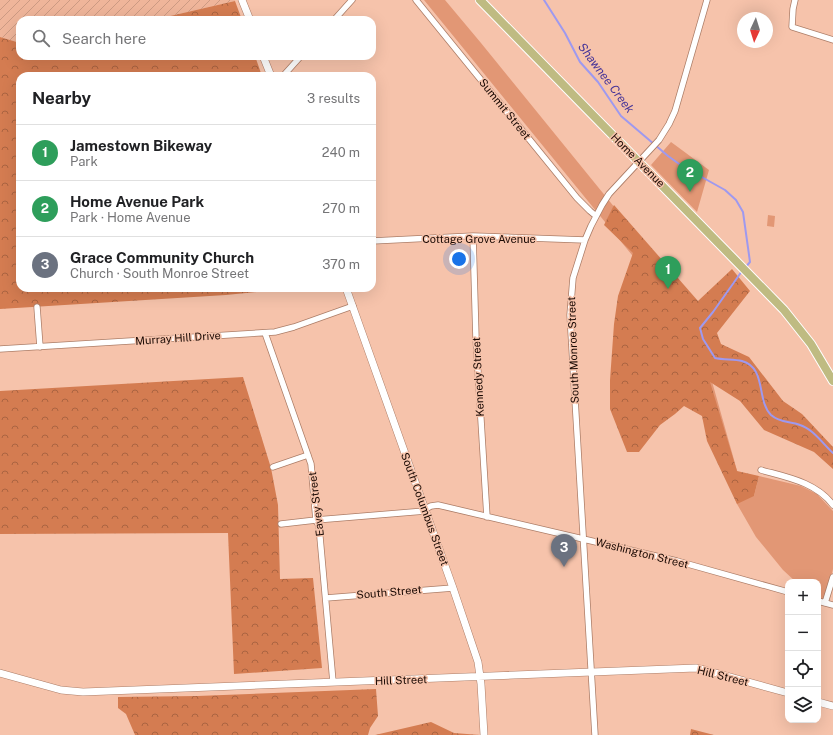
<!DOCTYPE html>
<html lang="en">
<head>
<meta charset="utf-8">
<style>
	body { margin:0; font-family:"Public Sans",sans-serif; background:#f2f2f2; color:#202124 }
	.controls { position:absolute; right:12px; bottom:12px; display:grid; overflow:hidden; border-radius:8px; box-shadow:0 4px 16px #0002 }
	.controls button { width:36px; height:36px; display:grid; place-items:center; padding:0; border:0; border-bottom:1px solid #e0e0e0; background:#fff; color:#202124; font:20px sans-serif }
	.compass { position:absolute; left:737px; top:12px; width:36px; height:36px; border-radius:50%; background:#fff; box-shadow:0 4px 16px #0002; rotate:184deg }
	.you { position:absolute; left:459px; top:259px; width:14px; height:14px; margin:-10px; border:3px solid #fff; border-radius:50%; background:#1a73e8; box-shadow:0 0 0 6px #1a73e833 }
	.badge { display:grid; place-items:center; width:26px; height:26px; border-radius:50%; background:#7c3aed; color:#fff; font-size:13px; font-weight:700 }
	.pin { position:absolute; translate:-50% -33px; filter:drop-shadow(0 1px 2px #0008) }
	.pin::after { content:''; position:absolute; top:21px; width:14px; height:12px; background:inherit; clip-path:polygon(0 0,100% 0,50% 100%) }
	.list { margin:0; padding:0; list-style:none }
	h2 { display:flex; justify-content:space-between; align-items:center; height:52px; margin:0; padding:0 16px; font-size:17px }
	h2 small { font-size:13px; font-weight:400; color:#757577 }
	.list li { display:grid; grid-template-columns:26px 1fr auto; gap:12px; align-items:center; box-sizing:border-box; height:56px; padding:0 16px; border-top:1px solid #e0e0e0 }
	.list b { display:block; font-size:15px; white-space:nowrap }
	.list p { margin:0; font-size:13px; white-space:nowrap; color:#757577 }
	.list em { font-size:13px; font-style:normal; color:#757577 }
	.icon { flex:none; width:22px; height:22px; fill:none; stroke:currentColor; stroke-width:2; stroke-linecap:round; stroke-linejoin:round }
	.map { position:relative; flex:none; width:833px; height:735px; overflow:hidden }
	.search { position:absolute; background:#fff; box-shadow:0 4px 16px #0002; left:16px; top:16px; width:360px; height:44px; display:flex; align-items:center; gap:10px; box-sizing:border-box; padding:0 14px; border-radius:12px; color:#757577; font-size:15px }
	.panel { position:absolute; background:#fff; box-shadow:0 4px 16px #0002; left:16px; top:72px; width:360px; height:220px; border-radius:12px }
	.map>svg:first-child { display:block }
	.industrial { fill:url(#industrial-furrows) }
	.green { fill:#e29775 }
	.forest { fill:url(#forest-crowns) }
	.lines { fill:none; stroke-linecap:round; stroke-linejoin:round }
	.stream { stroke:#9e99ef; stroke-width:2 }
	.minor-casing { stroke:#ac7d67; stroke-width:7 }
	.tertiary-casing { stroke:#ac7d67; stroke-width:8 }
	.primary-casing { stroke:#fff; stroke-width:10 }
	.minor { stroke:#fff; stroke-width:5.5 }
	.tertiary { stroke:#fff; stroke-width:7 }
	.primary { stroke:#bfbb82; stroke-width:8 }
	.labels { text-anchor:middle; stroke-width:3; stroke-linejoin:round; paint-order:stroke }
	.street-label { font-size:11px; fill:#1a0903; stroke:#f6c3ab }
	.water-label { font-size:12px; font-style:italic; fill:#473598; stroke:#f6c3ab }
</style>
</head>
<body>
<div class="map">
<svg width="833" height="735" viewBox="0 0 833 735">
	<defs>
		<pattern id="industrial-furrows" width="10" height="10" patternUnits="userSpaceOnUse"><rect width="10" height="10" fill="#efb59a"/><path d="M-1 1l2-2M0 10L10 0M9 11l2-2" fill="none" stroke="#cc9a83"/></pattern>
		<pattern id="forest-crowns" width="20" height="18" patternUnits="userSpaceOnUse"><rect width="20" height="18" fill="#d47c51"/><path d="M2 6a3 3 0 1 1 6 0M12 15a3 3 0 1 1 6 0" fill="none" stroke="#ab6441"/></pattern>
	</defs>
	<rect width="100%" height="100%" fill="#f6c3ab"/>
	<path class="industrial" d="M0 0H235V1L153 20H20V43L0 37Z"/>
	<path class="green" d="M424 0H445L481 43 624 219 711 378 738 474 754 496 759 476 801 486 817 494 833 511V569L827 593H825L830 596 828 603 818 600V582H796L783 570 756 537 737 504 645 271Z
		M671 142 709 170 697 212 651 165Z
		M768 215 775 216 774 227 767 226Z"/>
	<path class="forest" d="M235 1 242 20H153Z
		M0 37 20 43V56H255L262 76H20V288H278V290L226 295 0 309Z
		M614 205 698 301 732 269 750 291 717 333 721 344 749 357 783 401 802 414 833 447V469L814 452 764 430 740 401 710 382 737 471 759 476 754 496 737 504 707 441 702 416 684 406 675 414 660 425 639 452H627L610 409V380L614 324 618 296 633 253 604 225Z
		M243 377 271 468 278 505 280 579 313 578 322 668 234 674 228 533 0 534V391Z
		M376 689 378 716 370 728 368 735H135L126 714 118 708V697L197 696Z
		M431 722 454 733 480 735H375Z
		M691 729 714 735H690Z"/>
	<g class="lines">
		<path class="stream" d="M544 0 565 33 580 62 598 82 621 116 668 156 682 166 725 190 736 200 743 212 750 262 745 268
			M742 271 713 312 700 328 703 339 715 358C724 360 734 359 742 361 767 368 756 400 771 415 780 423 790 421 800 425 813 429 823 444 833 453"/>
		<g class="minor-casing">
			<path id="minor" d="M416 0 577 198 590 211 596 216
				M795 0 793 9 792 27 833 40
				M334 20 352 0
				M283 76 301 56
				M473 236 476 339 487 517
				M372 241 473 236 585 240
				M37 307 40 347
				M265 333 311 464 316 520 319 526 333 682
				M0 349 275 332 294 327 353 306
				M273 467 308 455
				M761 470C786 477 816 482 833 505
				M425 509 431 506 438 505 677 561 788 592
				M281 524 316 520 425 511
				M326 598 453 588
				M818 601 833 605
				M825 603 833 577
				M595 735 570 315 573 278 585 240 591 226 602 205 609 194 659 140 669 124 675 111 707 0"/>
		</g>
		<g class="tertiary-casing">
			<path id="tertiary" d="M242 0 250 20
				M263 56 271 76
				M346 288 453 588 478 662 481 684 484 735
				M0 673 61 690 83 692 696 668 705 670 788 693
				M818 702 833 706"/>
		</g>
		<g class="primary-casing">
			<path id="primary" d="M480 0 784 310 811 344 833 381"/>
		</g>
		<use href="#minor" class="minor"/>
		<use href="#tertiary" class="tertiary"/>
		<use href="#primary" class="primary"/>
	</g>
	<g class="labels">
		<g class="street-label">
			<text transform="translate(505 109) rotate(51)" y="4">Summit Street</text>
			<text transform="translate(638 160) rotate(45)" y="4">Home Avenue</text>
			<text x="479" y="243">Cottage Grove Avenue</text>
			<text transform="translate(178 338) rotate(-4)" y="4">Murray Hill Drive</text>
			<text transform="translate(573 350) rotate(-92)" y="4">South Monroe Street</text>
			<text transform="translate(478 377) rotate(-93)" y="4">Kennedy Street</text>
			<text transform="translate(316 504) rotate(-97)" y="4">Eavey Street</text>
			<text transform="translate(425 509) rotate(70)" y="4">South Columbus Street</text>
			<text transform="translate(642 553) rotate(14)" y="4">Washington Street</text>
			<text transform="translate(389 592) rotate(-5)" y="4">South Street</text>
			<text transform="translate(723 676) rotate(14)" y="4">Hill Street</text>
			<text transform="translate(401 680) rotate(-2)" y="4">Hill Street</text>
		</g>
		<g class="water-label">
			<text transform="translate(606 78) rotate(53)" y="4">Shawnee Creek</text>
		</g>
	</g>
</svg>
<div class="controls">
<button>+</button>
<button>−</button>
<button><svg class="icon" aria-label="locate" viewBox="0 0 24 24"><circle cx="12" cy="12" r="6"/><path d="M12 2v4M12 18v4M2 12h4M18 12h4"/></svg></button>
<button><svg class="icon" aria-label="layers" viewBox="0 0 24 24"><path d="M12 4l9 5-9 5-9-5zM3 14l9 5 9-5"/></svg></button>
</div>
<svg class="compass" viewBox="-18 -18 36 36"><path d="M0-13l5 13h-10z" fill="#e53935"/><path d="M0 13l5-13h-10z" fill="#757577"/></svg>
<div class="you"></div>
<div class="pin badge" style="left:668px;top:289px;background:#2e9e5b">1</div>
<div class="pin badge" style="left:690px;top:192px;background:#2e9e5b">2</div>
<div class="pin badge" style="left:564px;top:567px;background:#6b7280">3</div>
<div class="search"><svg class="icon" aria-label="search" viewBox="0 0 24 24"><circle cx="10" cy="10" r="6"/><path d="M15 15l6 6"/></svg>Search here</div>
<section class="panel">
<h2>Nearby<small>3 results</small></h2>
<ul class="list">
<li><span class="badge" style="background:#2e9e5b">1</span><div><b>Jamestown Bikeway</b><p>Park</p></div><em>240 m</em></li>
<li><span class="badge" style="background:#2e9e5b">2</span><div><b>Home Avenue Park</b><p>Park · Home Avenue</p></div><em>270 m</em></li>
<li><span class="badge" style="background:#6b7280">3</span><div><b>Grace Community Church</b><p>Church · South Monroe Street</p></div><em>370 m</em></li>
</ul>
</section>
</div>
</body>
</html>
